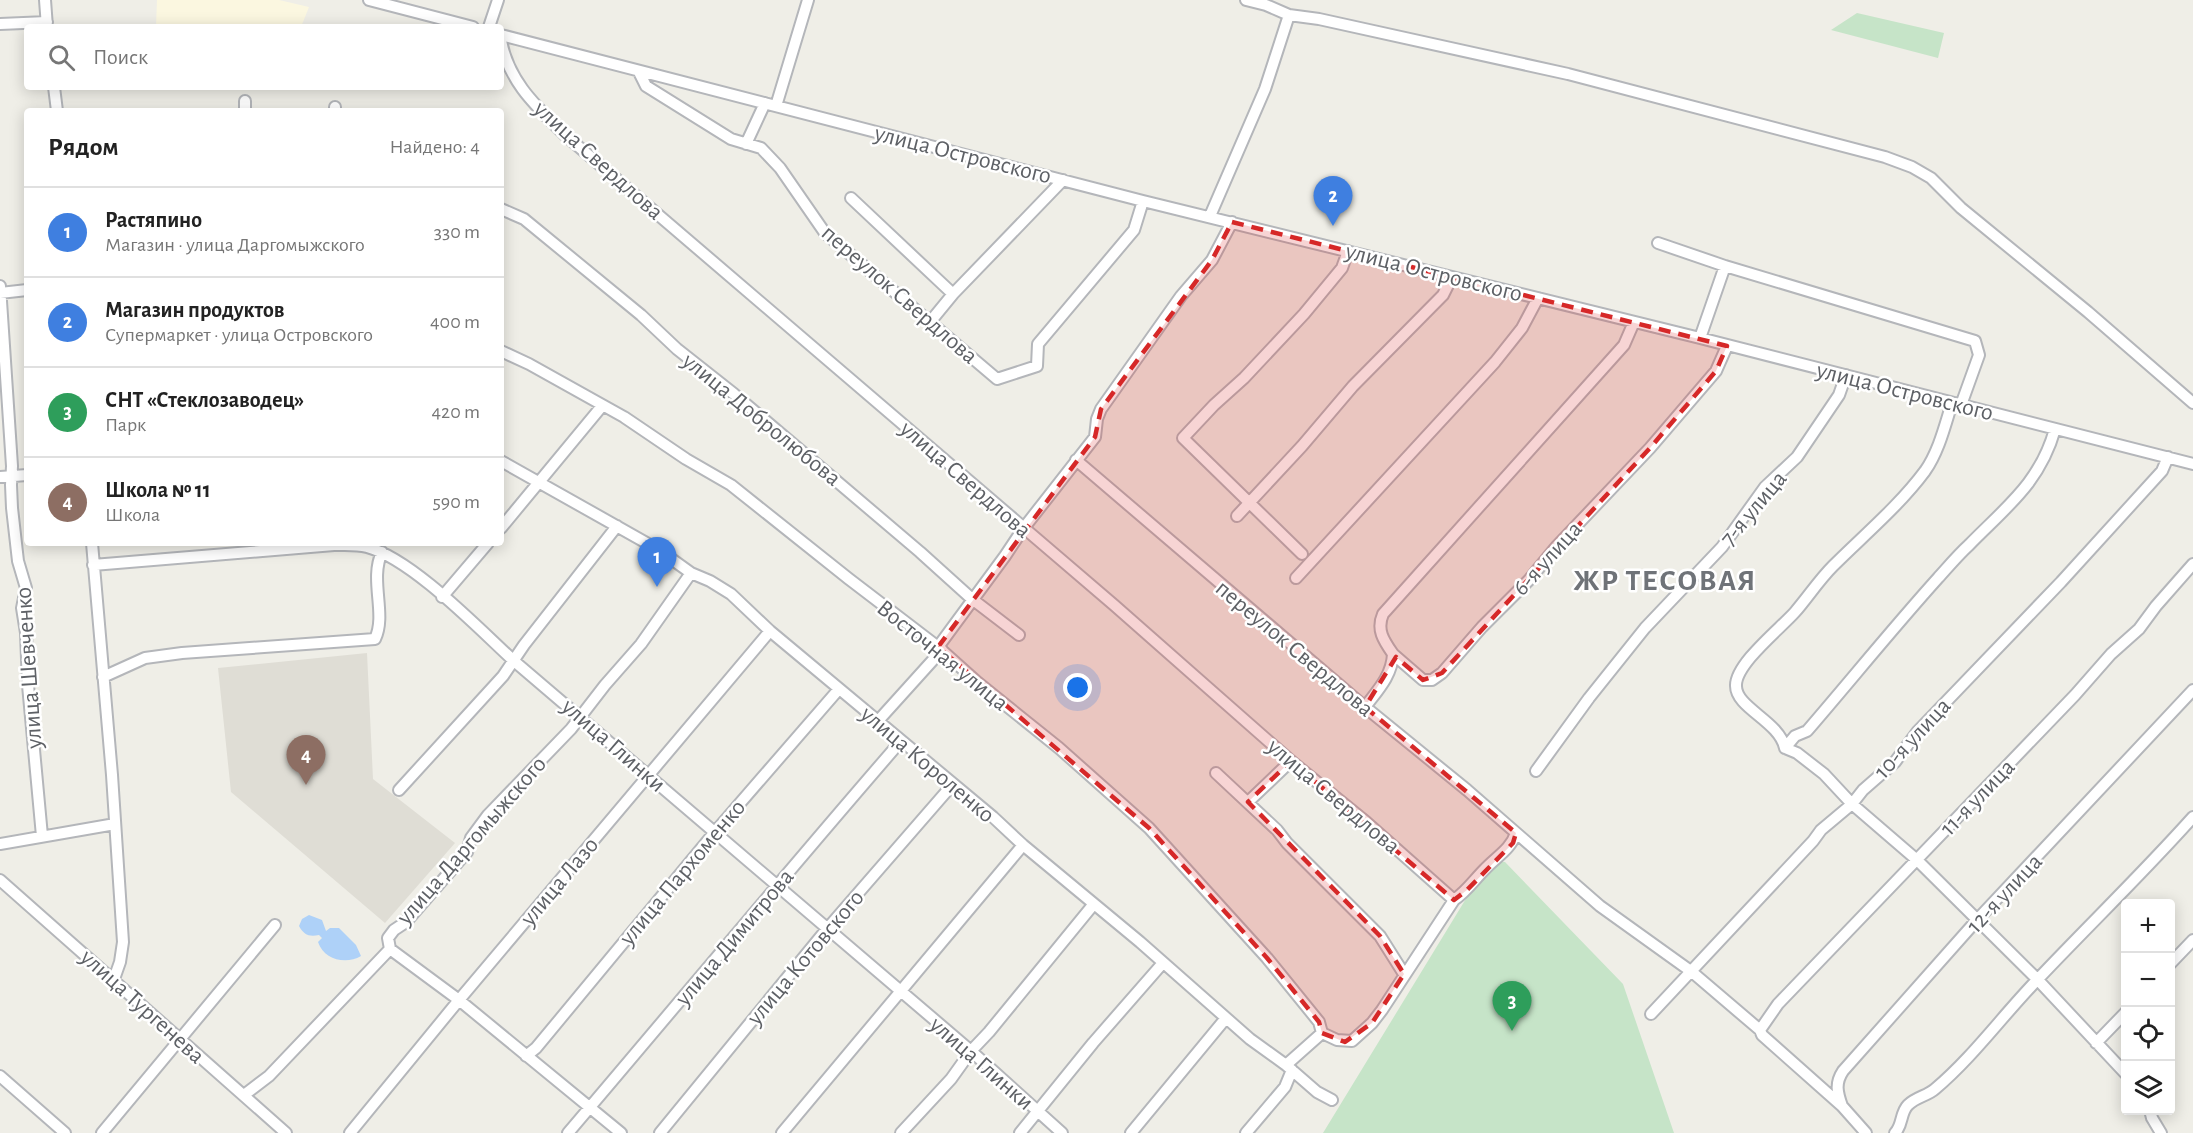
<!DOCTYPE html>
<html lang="ru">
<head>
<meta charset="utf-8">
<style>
	body { margin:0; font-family:"Alegreya Sans",sans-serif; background:#f6f6f6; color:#222 }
	.controls { position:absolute; right:18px; bottom:18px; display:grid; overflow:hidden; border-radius:6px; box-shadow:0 3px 15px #0003 }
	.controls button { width:54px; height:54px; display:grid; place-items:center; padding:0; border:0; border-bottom:2px solid #e0e0e0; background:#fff; color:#222; font:30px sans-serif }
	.you { position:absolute; left:1078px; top:688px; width:21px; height:21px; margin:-15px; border:4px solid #fff; border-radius:50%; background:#1a73e8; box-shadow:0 0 0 9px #1a73e833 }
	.badge { display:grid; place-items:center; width:39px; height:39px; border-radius:50%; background:#dc5a40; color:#fff; font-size:20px; font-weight:700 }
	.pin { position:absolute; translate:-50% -50px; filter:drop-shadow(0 2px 3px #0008) }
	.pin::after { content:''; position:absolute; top:32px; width:21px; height:18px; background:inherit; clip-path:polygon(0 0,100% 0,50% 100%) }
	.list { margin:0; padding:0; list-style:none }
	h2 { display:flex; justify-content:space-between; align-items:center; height:78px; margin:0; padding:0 24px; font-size:26px }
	h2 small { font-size:20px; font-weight:400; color:#767676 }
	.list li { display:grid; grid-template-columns:39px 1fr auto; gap:18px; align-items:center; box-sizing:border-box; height:90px; padding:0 24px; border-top:2px solid #e0e0e0 }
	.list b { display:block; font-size:22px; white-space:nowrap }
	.list p { margin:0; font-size:20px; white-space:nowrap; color:#767676 }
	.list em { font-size:20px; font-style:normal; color:#767676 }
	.icon { flex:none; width:33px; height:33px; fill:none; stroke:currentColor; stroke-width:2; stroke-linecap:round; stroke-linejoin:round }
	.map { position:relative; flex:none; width:2193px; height:1133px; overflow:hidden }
	.search { position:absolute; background:#fff; box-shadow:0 3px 15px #0003; left:24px; top:24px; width:480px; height:66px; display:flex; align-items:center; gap:15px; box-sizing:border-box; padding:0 21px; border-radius:6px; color:#767676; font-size:22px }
	.panel { position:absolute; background:#fff; box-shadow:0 3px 15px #0003; left:24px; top:108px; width:480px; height:438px; border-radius:6px }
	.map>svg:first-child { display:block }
	.commercial { fill:#fbf7e0 }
	.education { fill:#dfddd5 }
	.green { fill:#c6e4c8 }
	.water { fill:#aed1f8 }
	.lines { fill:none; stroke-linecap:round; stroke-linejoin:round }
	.minor-casing { stroke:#b4b6ba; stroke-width:14 }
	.minor { stroke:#fff; stroke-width:10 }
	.marked { fill:#d62828; fill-opacity:0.2; stroke:#d62828; stroke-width:4.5; stroke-dasharray:12 8; stroke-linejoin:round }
	.labels { text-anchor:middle; stroke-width:5; stroke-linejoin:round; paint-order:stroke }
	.street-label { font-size:24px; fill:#5e6166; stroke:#fff }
	.district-label { font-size:30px; font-weight:bold; letter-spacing:1.5px; fill:#6f7378; stroke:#fff }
</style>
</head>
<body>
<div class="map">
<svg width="2193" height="1133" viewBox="0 0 2193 1133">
	<rect width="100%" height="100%" fill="#efeee7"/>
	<path class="commercial" d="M157 0H279L309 7 301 27H156Z"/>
	<path class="education" d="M367 653 373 779 455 843 385 923 231 792 218 668Z"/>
	<path class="green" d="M1857 13 1944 33 1938 58 1831 30Z
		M1489 861 1505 862 1623 984 1674 1133H1323Z"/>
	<path class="water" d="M309 915 322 920 326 931 330 928H339L356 945 361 956C346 965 324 960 318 942L322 938 319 935C309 937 304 935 299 926L302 919Z"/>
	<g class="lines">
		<g class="minor-casing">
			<path id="minor" d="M45 0 47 27
				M369 0 473 27
				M1246 0 1266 5 1289 15 1319 19 1568 74 1885 157 1912 167 1931 178 1961 208 2088 312 2193 403
				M0 24 47 22
				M489 27 498 0
				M501 35 1143 201 1700 338 2193 464
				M501 41C509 82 536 106 565 135L1114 605 1291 761 1366 822 1454 900
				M639 72 646 86 731 139 761 148 780 168 825 233 997 379 1037 366 1038 344 1134 230 1143 201
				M54 87 57 111
				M245 101V111
				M776 106 808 0
				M335 111V107
				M746 144 765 103
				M851 198 953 294
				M501 209 524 219 641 315 677 349 734 394 920 552 972 599 1019 635
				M1210 216 1265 89 1289 15
				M1658 243 1725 266 1975 341 1979 355 1961 405
				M0 286 12 466 11 485 12 508 18 561 26 588 22 608 26 633 28 685 42 836
				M0 293 27 290
				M930 322 953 294 1063 180
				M1700 338 1725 266
				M501 351 529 364 624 417 686 459 731 485 849 579 938 647 977 682 1059 748 1149 828 1267 958 1319 1022 1322 1033
				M1076 460 1365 707 1467 790 1600 906 1692 972 1760 1030 1762 1035 1842 1106 1866 1133
				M501 461 659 550 691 573 710 581 731 594 770 631 993 817 1023 845 1140 942 1250 1039 1286 1065 1317 1092 1332 1100
				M0 477 27 475
				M1237 516 1302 446 1353 386 1443 295 1452 277
				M501 528 602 406
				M92 543 112 775 123 942 120 962 114 979
				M1302 554 1183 438 1214 405 1244 378 1304 314 1342 268 1348 251
				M93 565 334 545C345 545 356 544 367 547 412 559 478 628 514 661L971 1051 1062 1133
				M1296 578 1495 362 1522 328 1538 298
				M442 597 488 543
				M938 647 1005 556 1023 529 1095 437 1097 419 1101 409 1181 296 1212 260 1232 222
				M1393 654C1384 641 1376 630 1383 614L1624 345 1634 322
				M103 677 145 658 182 653 375 639C387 614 369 580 382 552
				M1365 707C1377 691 1392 676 1393 654L1423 680H1432L1442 673 1482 627 1529 580 1557 546 1650 448 1716 371 1727 346
				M877 722 942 650
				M1785 748 1797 753 1824 774 1852 804 1917 860 2037 979 2126 1074
				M1785 748C1779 721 1736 708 1736 686 1735 664 1781 628 1795 612 1808 597 1819 580 1833 566 1864 535 1899 506 1925 471 1939 451 1945 425 1952 403
				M1785 748 1795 736 1807 731C1851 680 1893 628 1938 578 1948 567 1958 555 1969 545 2006 507 2040 483 2055 429
				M1536 771 1589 698 1645 628 1722 547 1765 487 1797 457 1839 395 1846 375
				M1216 773 1277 830 1287 843 1380 936 1404 974
				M399 790 503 676 524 645 617 526
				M1248 802 1291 761
				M0 844 115 824
				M0 880 286 1133
				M390 949 459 1000 621 1133
				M2170 964 2193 940
				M1651 1014 1813 841 1821 830 1852 804 1863 790 1895 762 1918 731 2061 582 2162 471 2168 457
				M1760 1030 1778 1004 2075 695 2111 654 2139 629 2156 606 2193 564
				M2096 1043 2126 1012
				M526 1056 536 1048 715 832 839 689
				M1286 1065 1322 1033 1337 1040 1352 1041 1372 1023 1382 1010 1454 900C1467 891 1474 880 1485 869 1496 857 1511 849 1516 833
				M0 1076 65 1133
				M244 1095 269 1076 390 949 388 938 394 930 406 922 467 852 471 838 488 815 571 729 605 685 641 644 691 573
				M1842 1106C1837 1092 1835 1083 1843 1071L1977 920 2193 690
				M2150 1110 2152 1118 2161 1133
				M102 1133 275 925
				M350 1133 459 1000 770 631
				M568 1133C677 1005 784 876 894 749L899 740
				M660 1133 827 929 953 784
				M782 1133 1023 845
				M901 1133 951 1079 971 1051 989 1032 1093 905
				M1020 1133 1093 1043 1162 964
				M1131 1133 1226 1018
				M1246 1133 1285 1087 1292 1070
				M1895 1133C1903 1125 1900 1113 1908 1105 1916 1097 1927 1096 1935 1089 1973 1057 2003 1015 2038 979 2089 925 2143 873 2193 817"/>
		</g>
		<use href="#minor" class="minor"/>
	</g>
	<path class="marked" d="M1232 222 1727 346 1716 371 1650 448 1442 673 1423 680 1396 657 1365 707 1516 833 1513 843 1467 890 1454 900 1291 761 1248 802 1380 936 1404 974 1372 1023 1345 1042 1322 1033 1319 1022 1267 958 1149 828 938 647 1095 437 1101 409 1212 260Z"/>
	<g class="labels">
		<g class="street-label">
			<text transform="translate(963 154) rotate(14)" y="8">улица Островского</text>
			<text transform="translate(599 160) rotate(42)" y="8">улица Свердлова</text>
			<text transform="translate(1434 272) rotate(14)" y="8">улица Островского</text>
			<text transform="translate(900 294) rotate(41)" y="8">переулок Свердлова</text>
			<text transform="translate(1905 391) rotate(14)" y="8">улица Островского</text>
			<text transform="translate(762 419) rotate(39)" y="8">улица Добролюбова</text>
			<text transform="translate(966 479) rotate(41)" y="8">улица Свердлова</text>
			<text transform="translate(1753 508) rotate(-50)" y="8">7-я улица</text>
			<text transform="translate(1547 558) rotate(-48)" y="8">6-я улица</text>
			<text transform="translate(1295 648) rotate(40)" y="8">переулок Свердлова</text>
			<text transform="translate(943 655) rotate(39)" y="8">Восточная улица</text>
			<text transform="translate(28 668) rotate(-94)" y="8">улица Шевченко</text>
			<text transform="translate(1912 738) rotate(-47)" y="8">10-я улица</text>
			<text transform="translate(614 745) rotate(41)" y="8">улица Глинки</text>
			<text transform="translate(928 764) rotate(40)" y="8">улица Короленко</text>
			<text transform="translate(1334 796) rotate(40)" y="8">улица Свердлова</text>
			<text transform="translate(1977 797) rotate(-46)" y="8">11-я улица</text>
			<text transform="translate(471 840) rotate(-49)" y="8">улица Даргомыжского</text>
			<text transform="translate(682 872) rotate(-50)" y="8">улица Пархоменко</text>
			<text transform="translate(559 881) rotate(-50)" y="8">улица Лазо</text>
			<text transform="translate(2004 893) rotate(-47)" y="8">12-я улица</text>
			<text transform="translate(734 937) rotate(-50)" y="8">улица Димитрова</text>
			<text transform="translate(805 957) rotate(-50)" y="8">улица Котовского</text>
			<text transform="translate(143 1006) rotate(42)" y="8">улица Тургенева</text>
			<text transform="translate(982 1063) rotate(41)" y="8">улица Глинки</text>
		</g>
		<g class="district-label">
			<text x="1665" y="590">ЖР ТЕСОВАЯ</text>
		</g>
	</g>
</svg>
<div class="controls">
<button>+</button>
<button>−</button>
<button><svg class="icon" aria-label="locate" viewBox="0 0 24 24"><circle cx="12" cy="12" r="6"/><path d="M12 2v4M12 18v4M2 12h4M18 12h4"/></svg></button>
<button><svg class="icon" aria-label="layers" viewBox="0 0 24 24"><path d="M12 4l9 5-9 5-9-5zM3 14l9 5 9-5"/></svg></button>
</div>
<div class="you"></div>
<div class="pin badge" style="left:657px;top:587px;background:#3f7fe0">1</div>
<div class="pin badge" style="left:1333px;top:226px;background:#3f7fe0">2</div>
<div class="pin badge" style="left:1512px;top:1031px;background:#2e9e5b">3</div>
<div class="pin badge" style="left:306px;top:785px;background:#8d6e63">4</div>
<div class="search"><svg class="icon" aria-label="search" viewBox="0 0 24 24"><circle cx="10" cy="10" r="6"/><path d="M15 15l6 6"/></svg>Поиск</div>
<section class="panel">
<h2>Рядом<small>Найдено: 4</small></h2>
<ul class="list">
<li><span class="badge" style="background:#3f7fe0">1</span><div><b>Растяпино</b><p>Магазин · улица Даргомыжского</p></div><em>330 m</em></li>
<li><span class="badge" style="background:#3f7fe0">2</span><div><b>Магазин продуктов</b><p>Супермаркет · улица Островского</p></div><em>400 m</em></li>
<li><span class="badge" style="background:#2e9e5b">3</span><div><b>СНТ «Стеклозаводец»</b><p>Парк</p></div><em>420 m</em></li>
<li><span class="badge" style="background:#8d6e63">4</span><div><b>Школа № 11</b><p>Школа</p></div><em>590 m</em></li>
</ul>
</section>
</div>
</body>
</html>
